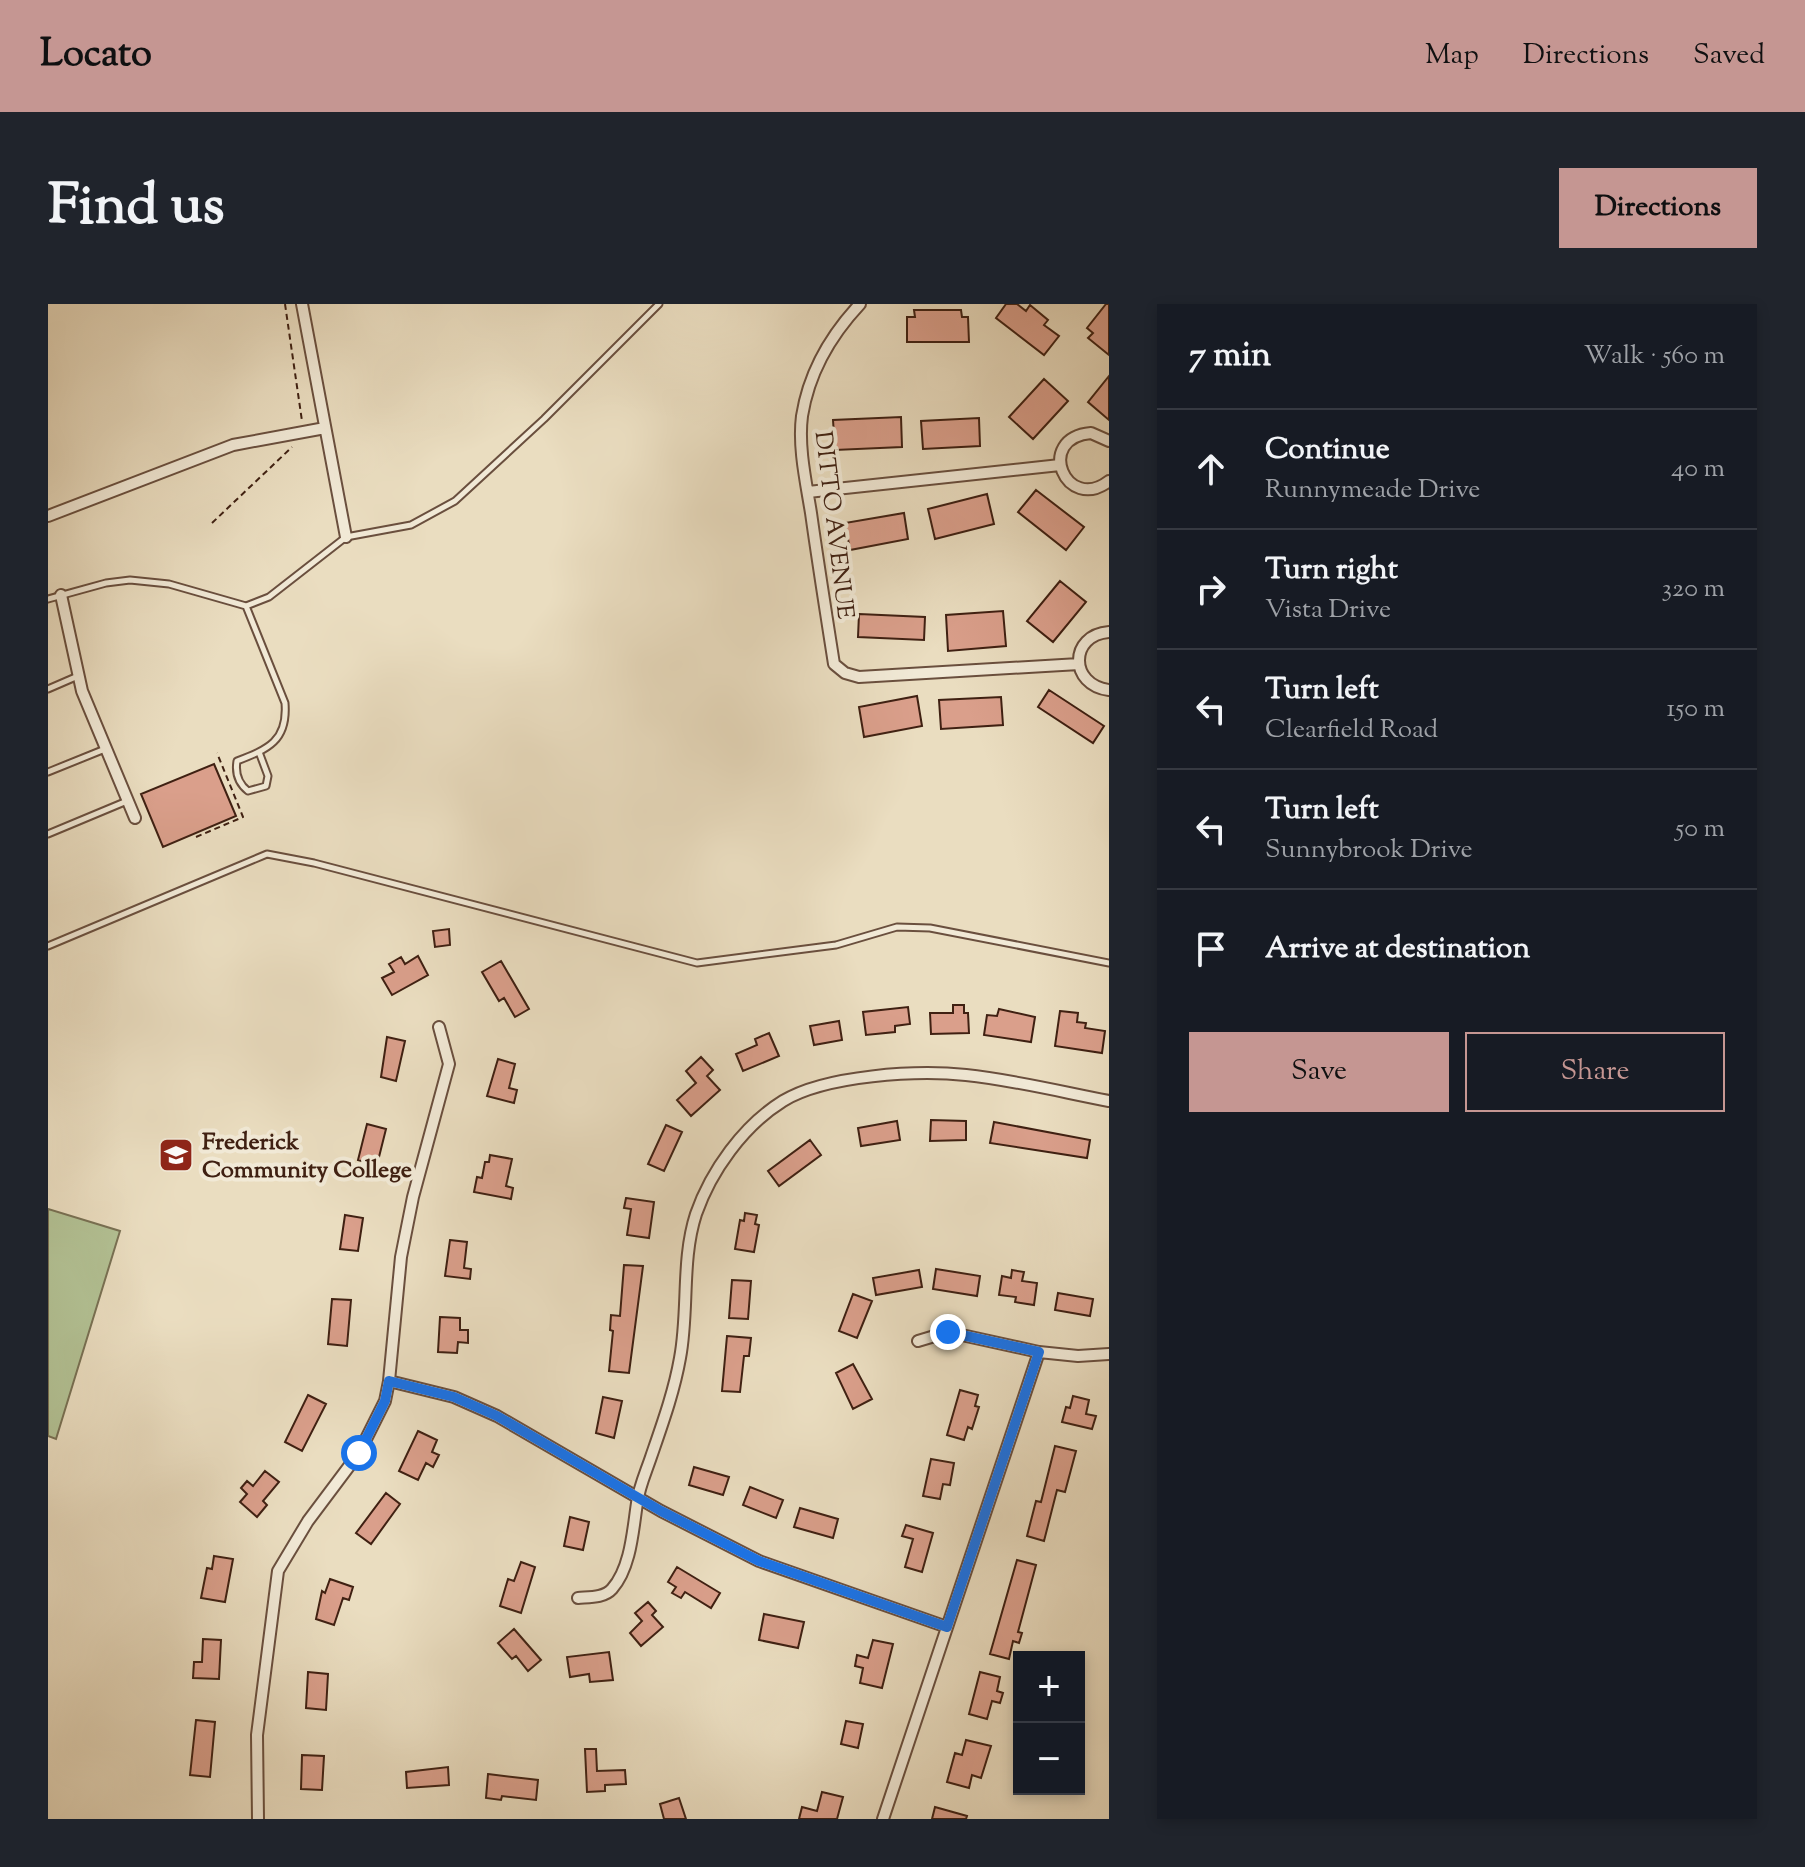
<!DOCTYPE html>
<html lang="en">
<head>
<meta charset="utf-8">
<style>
	body { margin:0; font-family:"Sorts Mill Goudy",serif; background:#20242c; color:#f1f3f6 }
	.controls { position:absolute; right:24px; bottom:24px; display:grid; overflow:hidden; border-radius:0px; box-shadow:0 4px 12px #0003 }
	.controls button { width:72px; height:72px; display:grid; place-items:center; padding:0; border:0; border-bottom:2px solid #363941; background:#171b24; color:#f1f3f6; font:40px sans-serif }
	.stop { position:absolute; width:24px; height:24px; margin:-18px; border:6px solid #1a73e8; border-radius:50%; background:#fff }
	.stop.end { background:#1a73e8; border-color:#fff; box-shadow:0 2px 8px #0008 }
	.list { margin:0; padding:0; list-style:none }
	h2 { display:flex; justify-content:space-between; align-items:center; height:104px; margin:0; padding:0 32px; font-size:34px }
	h2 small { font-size:26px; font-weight:400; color:#9ea1a6 }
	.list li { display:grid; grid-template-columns:52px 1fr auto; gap:24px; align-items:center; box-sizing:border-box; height:120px; padding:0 32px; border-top:2px solid #363941 }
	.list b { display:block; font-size:30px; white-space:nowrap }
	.list p { margin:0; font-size:26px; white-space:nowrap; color:#9ea1a6 }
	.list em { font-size:26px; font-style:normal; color:#9ea1a6 }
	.actions { display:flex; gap:16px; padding:24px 32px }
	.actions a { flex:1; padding:18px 0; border:2px solid #c59692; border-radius:0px; text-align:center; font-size:28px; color:#c59692 }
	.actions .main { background:#c59692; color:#111 }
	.icon { flex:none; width:44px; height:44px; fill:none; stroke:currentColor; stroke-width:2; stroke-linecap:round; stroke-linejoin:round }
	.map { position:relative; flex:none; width:1061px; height:1515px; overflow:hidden; border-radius:0px }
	header { display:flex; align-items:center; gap:48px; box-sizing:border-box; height:112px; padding:0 40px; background:#c59692; color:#111 }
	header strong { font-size:38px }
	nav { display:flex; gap:44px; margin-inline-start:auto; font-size:28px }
	.intro { display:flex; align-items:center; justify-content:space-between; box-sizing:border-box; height:192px; padding:0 48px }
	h1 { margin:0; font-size:56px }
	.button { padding:20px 36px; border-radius:0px; background:#c59692; color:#111; font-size:28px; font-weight:700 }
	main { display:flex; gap:48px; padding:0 48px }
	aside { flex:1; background:#171b24; border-radius:0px; box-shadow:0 4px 12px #0003 }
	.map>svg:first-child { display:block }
	.green { fill:#b3c295; stroke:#797154; stroke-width:2 }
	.building { fill:#da9f8b; stroke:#3f2012; stroke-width:2 }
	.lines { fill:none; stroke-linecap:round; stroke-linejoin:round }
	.service-casing { stroke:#6a4f3e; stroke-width:9 }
	.minor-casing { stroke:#6a4f3e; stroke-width:14 }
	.path { stroke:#3f2012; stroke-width:2; stroke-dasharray:6 4; stroke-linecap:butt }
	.service { stroke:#f1e9d6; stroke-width:5 }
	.minor { stroke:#f1e9d6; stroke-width:10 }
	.route { stroke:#1a73e8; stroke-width:10 }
	.labels { text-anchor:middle; stroke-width:8; stroke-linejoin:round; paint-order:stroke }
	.street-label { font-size:24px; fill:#3f2012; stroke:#f1e9d6 }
	.poi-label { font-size:24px; font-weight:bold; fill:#3f2012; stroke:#f1e9d6; text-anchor:start }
</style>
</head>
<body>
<header>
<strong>Locato</strong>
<nav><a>Map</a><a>Directions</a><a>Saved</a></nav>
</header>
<div class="intro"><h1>Find us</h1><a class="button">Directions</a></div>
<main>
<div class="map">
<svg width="1061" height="1515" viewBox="0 0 1061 1515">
	<rect width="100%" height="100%" fill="#eaddc0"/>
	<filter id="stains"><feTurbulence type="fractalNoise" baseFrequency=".0025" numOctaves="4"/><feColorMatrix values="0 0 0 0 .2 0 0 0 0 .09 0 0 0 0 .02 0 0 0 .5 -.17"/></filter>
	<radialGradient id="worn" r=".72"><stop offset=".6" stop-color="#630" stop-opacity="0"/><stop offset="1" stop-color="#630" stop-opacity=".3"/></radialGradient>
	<path class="green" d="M0 905 72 927 8 1135 0 1132Z"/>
	<path class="building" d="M958 0H969L978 7 982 1 1000 16 996 21 1011 32 996 51 948 14Z
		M1058 0H1061V51L1040 34 1045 29 1039 24Z
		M866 6H913L914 13H920L921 38H859V13H867Z
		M1061 72V116L1040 98Z
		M996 75 1020 97 985 135 961 113Z
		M853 113 854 143 787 146 785 116Z
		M931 114 932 142 875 145 873 117Z
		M988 186 1036 223 1018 246 970 208Z
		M939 190 946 220 887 235 880 205Z
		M856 209 860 235 802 246 797 219Z
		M1012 277 1038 298 1005 338 979 317Z
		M955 307 958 342 900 347 898 311Z
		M811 310 877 313 876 336 810 333Z
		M1001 386 1056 422 1045 439 990 403Z
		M869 392 874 422 816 433 811 403Z
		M953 393 955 421 893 425 891 396Z
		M166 460 188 512 115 543 93 490Z
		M401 625 402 641 387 643 385 627Z
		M370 652 380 671 344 691 334 674 346 668 341 660 353 653 357 660Z
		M453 657 481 705 467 713 456 694 451 697 434 668Z
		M905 701H916V709H920L921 729 883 730 882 709H905Z
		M860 703 862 720 847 722V728L818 731 815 708Z
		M951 705 987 713 983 738 936 731 939 711 949 712Z
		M1012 707 1030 709 1029 718 1038 719 1037 724 1057 727 1054 749 1007 742Z
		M791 717 794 736 766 741 762 722Z
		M721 729 731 752 695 767 688 750 709 741 707 735Z
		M339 733 357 737 348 777 333 773Z
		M653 753 665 766 659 772 672 786 643 812 629 796 648 779 638 767Z
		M450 755 467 760 461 784 469 786 466 799 439 792Z
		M883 816 918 817V836L882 837Z
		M849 817 852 836 813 842 810 824Z
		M946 818 1042 836 1039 854 942 839Z
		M319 820 338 825 329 861 310 856Z
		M618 821 634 828 616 867 600 860Z
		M762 836 773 851 731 882 720 867Z
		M442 851 464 855 458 882 465 884 463 895 426 888 429 873 434 874 437 858H441Z
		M578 894 606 898 601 934 579 931 583 905 576 904Z
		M697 909 709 911 707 920 711 921 706 948 687 945 692 916 696 917Z
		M297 911 315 914 310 947 292 945Z
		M402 936 419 938 416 964 423 965 422 975 397 972Z
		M576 961 595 962 581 1069 561 1067 565 1027 562 1026 563 1011 572 1012Z
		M888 965 932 972 929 992 885 985Z
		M871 966 874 983 828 991 825 974Z
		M964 966 976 968 974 977 989 979 986 1001 967 998 968 993 951 991 954 972 963 974Z
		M684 976 703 977 700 1015 681 1014Z
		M1010 989 1045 995 1042 1012 1007 1006Z
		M805 990 824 997 809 1034 791 1027Z
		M284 995 303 996 299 1042 280 1040Z
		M392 1013 412 1014V1026H420V1039L410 1038 409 1049 390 1048Z
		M679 1032 703 1034 701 1052H696L692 1088 674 1087Z
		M805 1060 824 1095 805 1105 788 1069Z
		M912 1086 930 1091 927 1102 931 1103 924 1125 920 1123 916 1136 899 1131Z
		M260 1091 278 1100 254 1147 237 1138Z
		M1025 1092 1041 1096 1038 1110 1048 1112 1044 1125 1014 1118 1018 1103 1022 1104Z
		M555 1093 574 1097 566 1134 548 1129Z
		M370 1127 389 1136 384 1148 391 1151 385 1163 378 1159 370 1176 351 1167Z
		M1007 1142 1028 1147 1017 1188 1009 1186 996 1237 979 1232 988 1197 993 1198Z
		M883 1155 906 1159 902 1181 895 1180 892 1195 875 1192Z
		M646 1163 681 1173 675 1191 641 1181Z
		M217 1167 231 1178 215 1197 219 1201 209 1213 192 1198 199 1190 193 1184 199 1177 205 1182Z
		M702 1183 735 1196 728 1214 695 1201Z
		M338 1189 352 1200 323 1240 308 1229Z
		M752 1204 790 1215 785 1234 746 1223Z
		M522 1213 541 1218 535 1246 516 1242Z
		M858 1221 885 1229 874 1268 857 1263 865 1235 854 1232Z
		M166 1252 185 1255 177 1298 153 1294 159 1264 164 1265Z
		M969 1256 988 1261 970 1328 974 1329 971 1339 965 1337 961 1355 942 1350Z
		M473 1258 487 1263 473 1309 452 1302 460 1275 466 1277Z
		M629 1263 672 1289 663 1304 637 1288 633 1294 624 1289 628 1283 620 1278Z
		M282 1275 305 1283 301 1296 295 1294 286 1321 268 1315 274 1287 277 1289Z
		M600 1298 608 1307 604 1311 615 1323 593 1342 582 1329 594 1317 587 1309Z
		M716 1310 756 1318 750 1344 711 1336Z
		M466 1325 493 1356 480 1367 468 1352 464 1355 450 1339Z
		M155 1335 173 1336 171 1375 145 1374 146 1358H154Z
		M825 1336 845 1340 834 1384 812 1379 815 1364 807 1362 809 1351 820 1354Z
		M561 1348 565 1376 542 1378 541 1370 522 1373 519 1353Z
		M260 1368 280 1370 278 1406 258 1404Z
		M932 1368 952 1373 949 1387 955 1389 952 1399 944 1397 939 1415 921 1410Z
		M148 1416 167 1418 162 1473 142 1471Z
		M798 1417 815 1420 810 1444 793 1440Z
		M918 1436 943 1442 933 1474 924 1471 921 1484 899 1478 907 1449 914 1451Z
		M537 1445H548L549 1467 577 1466 578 1480 557 1481V1487L539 1488Z
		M254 1451 276 1452 274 1486 253 1485Z
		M400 1463 401 1481 359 1484 358 1468Z
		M440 1470 490 1476 488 1496 454 1492 453 1496 438 1494Z
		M774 1488 795 1493 789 1515H751L754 1503 769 1507Z
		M631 1494 638 1515H616L612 1500Z
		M887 1503 919 1512 918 1515H884Z"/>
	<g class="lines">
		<g class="service-casing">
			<path id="service" d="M0 295 58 279 82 276 121 280 198 302 221 293 298 233 363 221 407 197 496 115 611 0
				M198 302 237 399C240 437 220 445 189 457 187 469 190 479 200 487L218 482 220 472 211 448
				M0 385 30 372
				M0 468 57 445
				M0 530 79 497
				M0 642 219 550 266 559 649 659 788 641 849 623 882 624 1061 659"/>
		</g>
		<g class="minor-casing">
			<path id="minor" d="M254 0 298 233
				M812 0C782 32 761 68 754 112 750 143 758 178 763 209 770 259 778 309 786 360L797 369 811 373 1031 360
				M1061 137 1043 129C986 134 1018 210 1061 177
				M760 188 1012 161
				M0 212 185 141 277 124
				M13 291 34 387 87 514
				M1061 328C1021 331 1021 381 1061 386
				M870 1037 900 1028 991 1048 1030 1052 1061 1050
				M341 1077 406 1093 449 1112 613 1207 711 1257 899 1323
				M530 1294C541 1293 556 1294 564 1285 583 1264 585 1225 589 1199 591 1183 598 1168 603 1153 614 1121 626 1088 632 1054 641 1007 633 956 648 910 663 867 695 822 735 797 778 771 869 766 918 771 966 776 1014 788 1061 797
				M210 1515 209 1431 230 1267 260 1217 311 1149 337 1097 341 1077 353 953 365 893 401 760 391 723
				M835 1515 991 1048"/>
		</g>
		<path class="path" d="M237 0 254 117
			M164 219 244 143
			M148 533 195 513 169 449"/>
		<use href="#service" class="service"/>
		<use href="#minor" class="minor"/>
	</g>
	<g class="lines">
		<path class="route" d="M311 1149 337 1097 341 1077 406 1093 449 1112 613 1207 711 1257 899 1323 991 1048 900 1028"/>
	</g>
	<defs>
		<g id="university-square" transform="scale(1.8)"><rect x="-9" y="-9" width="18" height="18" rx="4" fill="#8f2418" stroke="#f1e9d6"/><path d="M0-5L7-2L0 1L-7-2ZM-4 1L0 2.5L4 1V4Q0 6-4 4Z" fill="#fff"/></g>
	</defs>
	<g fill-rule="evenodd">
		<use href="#university-square" x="128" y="851"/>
	</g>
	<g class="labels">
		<g class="street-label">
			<text transform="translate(787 221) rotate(83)" y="8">DITTO AVENUE</text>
		</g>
		<g class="poi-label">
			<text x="154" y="845">Frederick<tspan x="154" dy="28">Community College</tspan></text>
		</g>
	</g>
	<rect width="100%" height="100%" filter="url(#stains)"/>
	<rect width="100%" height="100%" fill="url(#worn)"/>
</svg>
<div class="controls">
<button>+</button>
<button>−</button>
</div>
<div class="stop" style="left:311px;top:1149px"></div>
<div class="stop end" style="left:900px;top:1028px"></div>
</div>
<aside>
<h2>7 min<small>Walk · 560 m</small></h2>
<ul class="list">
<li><svg class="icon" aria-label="ahead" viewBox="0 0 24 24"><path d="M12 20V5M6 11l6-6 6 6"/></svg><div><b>Continue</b><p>Runnymeade Drive</p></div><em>40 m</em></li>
<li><svg class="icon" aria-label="right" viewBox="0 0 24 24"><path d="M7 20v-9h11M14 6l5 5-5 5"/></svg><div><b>Turn right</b><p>Vista Drive</p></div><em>320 m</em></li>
<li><svg class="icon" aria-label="left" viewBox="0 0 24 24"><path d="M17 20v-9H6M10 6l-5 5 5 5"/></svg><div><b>Turn left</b><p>Clearfield Road</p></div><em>150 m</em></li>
<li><svg class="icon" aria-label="left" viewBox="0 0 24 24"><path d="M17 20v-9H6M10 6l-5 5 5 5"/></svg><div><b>Turn left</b><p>Sunnybrook Drive</p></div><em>50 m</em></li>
<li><svg class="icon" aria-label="arrive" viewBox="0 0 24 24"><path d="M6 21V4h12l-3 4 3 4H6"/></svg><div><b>Arrive at destination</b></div></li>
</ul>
<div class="actions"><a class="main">Save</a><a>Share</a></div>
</aside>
</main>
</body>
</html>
